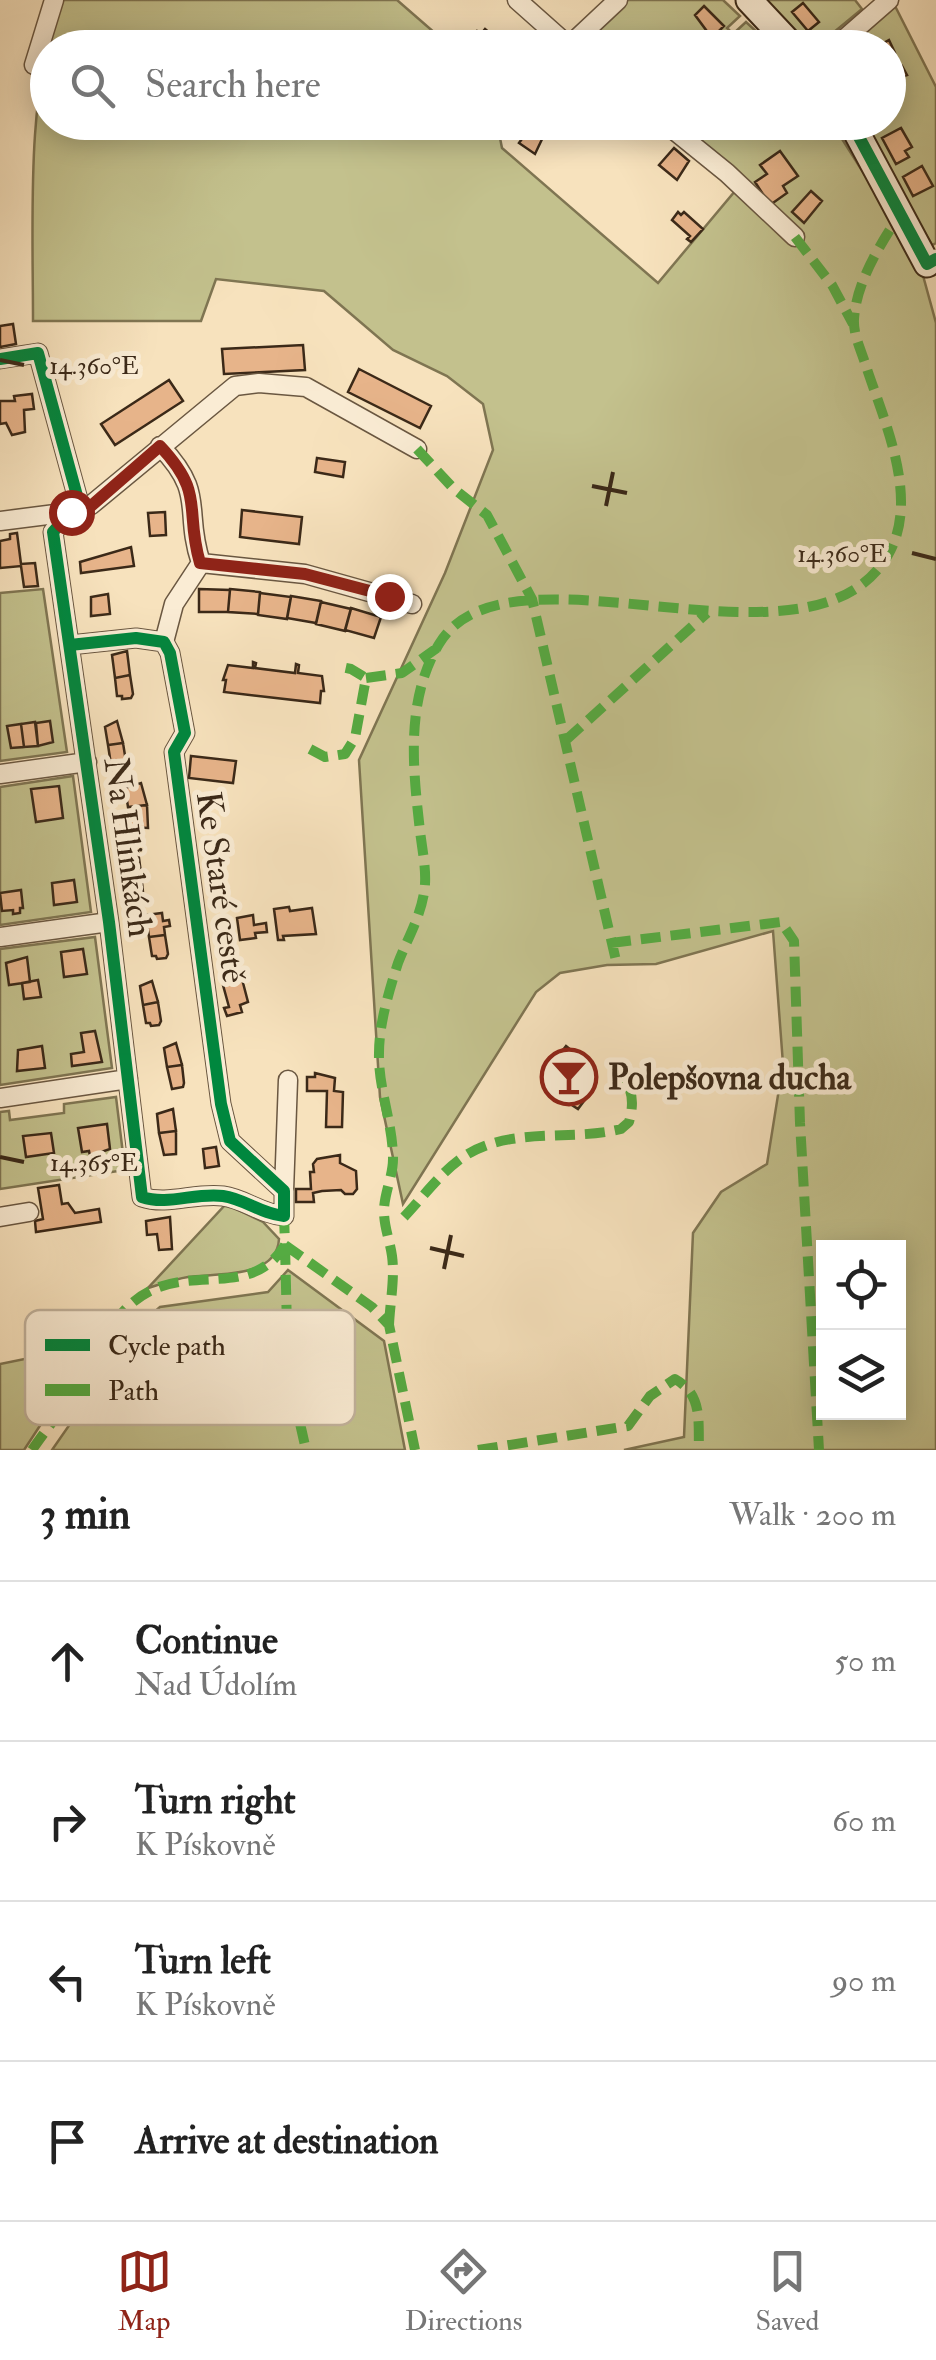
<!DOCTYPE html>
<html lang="en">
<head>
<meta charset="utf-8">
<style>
	body { margin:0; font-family:"IM FELL Double Pica",serif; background:#f6f6f6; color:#222 }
	.controls { position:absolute; right:30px; bottom:30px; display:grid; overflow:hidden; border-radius:0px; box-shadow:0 5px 25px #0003 }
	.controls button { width:90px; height:90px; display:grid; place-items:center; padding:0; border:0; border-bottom:2px solid #e0e0e0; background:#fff; color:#222; font:50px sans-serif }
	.stop { position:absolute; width:30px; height:30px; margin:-22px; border:8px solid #8f2418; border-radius:50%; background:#fff }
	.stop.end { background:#8f2418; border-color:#fff; box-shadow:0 2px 10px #0008 }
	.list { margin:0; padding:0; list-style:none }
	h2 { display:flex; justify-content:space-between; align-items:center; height:130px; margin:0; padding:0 40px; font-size:42px }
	h2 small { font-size:32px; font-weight:400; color:#767676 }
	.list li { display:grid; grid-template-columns:65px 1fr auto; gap:30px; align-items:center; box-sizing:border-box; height:160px; padding:0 40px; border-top:2px solid #e0e0e0 }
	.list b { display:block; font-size:38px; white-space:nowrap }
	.list p { margin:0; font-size:32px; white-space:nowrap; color:#767676 }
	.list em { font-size:32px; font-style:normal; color:#767676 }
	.icon { flex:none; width:55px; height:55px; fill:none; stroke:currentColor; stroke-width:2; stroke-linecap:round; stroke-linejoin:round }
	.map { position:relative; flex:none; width:936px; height:1450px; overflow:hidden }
	.search { position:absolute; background:#fff; box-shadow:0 5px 25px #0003; left:30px; right:30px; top:30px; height:110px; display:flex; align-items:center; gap:25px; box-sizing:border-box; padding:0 35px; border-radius:55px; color:#767676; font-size:38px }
	.sheet { height:770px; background:#fff }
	nav { display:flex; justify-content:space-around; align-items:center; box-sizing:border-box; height:140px; border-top:2px solid #e0e0e0; background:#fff; font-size:28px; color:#767676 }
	nav a { display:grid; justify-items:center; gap:5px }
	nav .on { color:#8f2418 }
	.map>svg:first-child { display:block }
	.green { fill:#c3c18d; stroke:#7f7552; stroke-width:2.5; fill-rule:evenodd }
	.building { fill:#e7b48a; stroke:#3b2918; stroke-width:2.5 }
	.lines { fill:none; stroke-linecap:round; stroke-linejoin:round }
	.street-casing { stroke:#6a5741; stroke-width:21 }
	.secondary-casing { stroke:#3b2918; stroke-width:29 }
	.street { stroke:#faecd4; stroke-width:18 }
	.secondary { stroke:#faecd4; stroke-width:25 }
	.quiet { stroke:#55ab42; stroke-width:10; stroke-dasharray:20 10; stroke-linecap:butt }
	.cycleway-casing { stroke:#faecd4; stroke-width:19 }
	.cycleway { stroke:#00873e; stroke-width:12 }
	.route { stroke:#8f2418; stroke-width:12 }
	.ticks { fill:none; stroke:#3b2918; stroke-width:4 }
	.labels { text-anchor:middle; stroke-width:10; stroke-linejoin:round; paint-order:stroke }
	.street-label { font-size:35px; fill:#3b2918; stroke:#faecd4 }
	.poi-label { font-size:35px; font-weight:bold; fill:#3b2918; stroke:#faecd4; text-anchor:start }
	.key { fill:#faecd4; stroke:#c1b29c; stroke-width:2.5 }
	.key-label { font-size:28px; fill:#3b2918 }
	.ticks-label { font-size:25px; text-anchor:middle; fill:#3b2918; stroke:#faecd4; stroke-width:10; stroke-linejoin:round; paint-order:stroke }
</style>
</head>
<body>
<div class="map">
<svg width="936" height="1450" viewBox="0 0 936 1450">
	<rect width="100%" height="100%" fill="#f7e2bd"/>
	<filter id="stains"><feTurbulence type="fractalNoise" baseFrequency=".002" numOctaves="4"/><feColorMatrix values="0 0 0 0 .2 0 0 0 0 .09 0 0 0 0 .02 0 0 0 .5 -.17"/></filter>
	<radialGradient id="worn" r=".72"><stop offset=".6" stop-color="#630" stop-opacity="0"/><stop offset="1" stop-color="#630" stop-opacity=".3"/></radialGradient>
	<path class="green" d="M59 0H397L451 47 48 48V122L497 123 502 148 658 283 735 191 671 123H832L919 261 936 323V1450H624L684 1437 693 1233 721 1192 767 1164 783 1064 773 931 656 964 607 965 560 973 536 992 403 1204 380 1097 359 760 445 573 493 450 483 404 447 376 393 350 324 291 216 279 201 321H33C33 214 26 103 59 0ZM824 1248H898V1412H824Z
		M624 0H723L740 16 727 28 733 34 746 22 773 47 580 48V40Z
		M759 0H855L862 9 816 47H804Z
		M893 2 936 87V243L932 245 860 123 888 122V48H843Z
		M43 589 67 752 0 761V593Z
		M73 776 91 912 0 925V787Z
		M95 937 112 1068 0 1085V949Z
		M116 1097 125 1170 0 1189V1112L9 1111 10 1120 64 1113V1104Z
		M226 1204 263 1222 279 1239C277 1279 216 1273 188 1277 175 1279 161 1284 148 1288Z
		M288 1270 384 1341 405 1450H52L138 1326 160 1307 268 1292Z
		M93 1345 24 1450H0V1364Z"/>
	<path class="building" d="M803 3 819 22 808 31 792 12Z
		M704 6 724 26 712 38 695 15Z
		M485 29 504 45 501 48H475L472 45 476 40 472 37 477 31 481 34Z
		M889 40 895 53 891 55 898 68 902 66 907 75 888 82V48H875Z
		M901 128 912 147 905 151 909 157 896 164 882 138Z
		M529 129 544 135 535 154 519 143Z
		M674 148 689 161 677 180 659 165Z
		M780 151 798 176 783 186 787 193 770 205 755 182 767 174 760 165Z
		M922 166 933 186 913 196 903 177Z
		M811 191 822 201 804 223 792 212Z
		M678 212 681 215 684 212 703 229 691 242 687 239 690 236 672 220Z
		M13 324 16 344 0 347V326Z
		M303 345 305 370 224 374 222 349Z
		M359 369 431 406 420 428 348 392Z
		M169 380 183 401 115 445 101 424Z
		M32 394 34 409 24 410 25 432 12 435 6 423 0 424V401H15L14 396Z
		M317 458 345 462 343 477 315 472Z
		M242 510 302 517 299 544 240 537Z
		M165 512 166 535 150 536 148 513Z
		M17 533 21 564 35 563 38 586 24 587 21 566 0 568V541L10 539V534Z
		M131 547 134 566 81 573 80 562Z
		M199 589 230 590 228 612H199Z
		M230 589 260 592 258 614 228 612Z
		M260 593 291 597 287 619 258 615Z
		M108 594 110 614 91 616V597Z
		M291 596 321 601 316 623 287 618Z
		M321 602 351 609 345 631 316 624Z
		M351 608 381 617 374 638 345 630Z
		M127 651 130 675 115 678 112 655Z
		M253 662 256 663 255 668 295 673 296 664 299 665 298 673 322 676 324 691H321L320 703 224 692 226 680H223L228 665 253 668Z
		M130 675 133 694 131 698 122 699V696H117L115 678Z
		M50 721 53 742 38 746 36 723Z
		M117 721 123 743 108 745 105 727Z
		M35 722 38 746 24 747 21 724Z
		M21 724 24 747 11 748 7 726Z
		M123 743 127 768 112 771 108 745Z
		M191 756 236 761 233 783 189 778Z
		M141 783 147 805 128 807 125 788Z
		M59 786 63 818 36 822 31 789Z
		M147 805 148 828 131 827 128 807Z
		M138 851 141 873 125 875 123 857Z
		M141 873 143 892 141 896 133 897 132 893 128 894 125 875Z
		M74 880 77 902 54 905 52 883Z
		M21 890 23 908H20V913L13 914V910L2 911 0 893Z
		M289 907 290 911 312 908 316 934 283 936 284 940H278L274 909Z
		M162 913 163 921 169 920 170 926 164 927 165 935 149 937 146 915Z
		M253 915 254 925 266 923 267 932 255 933 256 938 240 940 237 918Z
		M165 935 168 954 166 958 157 959 156 956H152L149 937Z
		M83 949 87 974 64 977 61 952Z
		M27 957 30 982 9 985 6 963Z
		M242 979 248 1002 240 1005 242 1012 227 1016 224 1008 229 1007 223 985Z
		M38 980 41 997 24 999 22 983Z
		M152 981 158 1002 143 1005 140 986Z
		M158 1002 161 1021 159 1025 151 1026 150 1023H146L143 1005Z
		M95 1031 102 1062 72 1066 71 1054 84 1052 81 1033Z
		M176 1043 182 1065 167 1067 164 1048Z
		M42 1046 45 1068 17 1071 18 1050Z
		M566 1046 591 1066 581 1079 556 1059Z
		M563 1064 593 1089 578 1109 561 1098 567 1091 551 1078Z
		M182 1065 184 1083 183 1087 172 1089 167 1067Z
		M315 1073 335 1078 334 1091 343 1092 342 1127H326L327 1091H307V1077H315Z
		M173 1109 176 1131 159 1133 157 1114Z
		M107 1124 110 1149 90 1156 89 1151 82 1152 78 1128Z
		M176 1131V1154L164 1155 159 1133Z
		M51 1133 54 1153 26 1157 23 1136Z
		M216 1147 219 1166 205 1168 203 1149Z
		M340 1155V1163L356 1171 357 1189 353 1194H345L341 1190 322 1191 313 1193 314 1202H296V1189H311L310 1172H314L313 1164 317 1159Z
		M59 1185 62 1204 68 1203 75 1213 99 1209 101 1222 36 1232 35 1221 43 1219 38 1188Z
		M170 1217 172 1249 159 1250 157 1234 147 1235 146 1221Z"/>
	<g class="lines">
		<g class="street-casing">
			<path id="street" d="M517 0 571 48
				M569 46 618 0
				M834 48 889 0
				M34 65 54 0
				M664 122 727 173 795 237
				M0 359 38 353 79 503 53 532 109 922 142 1197C168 1206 196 1192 223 1196 245 1199 261 1214 284 1216V1191L230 1141 221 1104 174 752 185 733 170 653 164 642 136 638 70 645
				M160 446C207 495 183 509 201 563L305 574 412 604
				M0 521 71 512 91 505 235 386 259 383 306 387 417 449
				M164 642 174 604 201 563
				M0 774 87 762
				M0 937 109 922
				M0 1098 128 1079
				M284 1191 288 1080
				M0 1217 29 1212"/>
		</g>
		<g class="secondary-casing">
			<path id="secondary" d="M749 0 794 48
				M851 122 927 264"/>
		</g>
		<use href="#street" class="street"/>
		<use href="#secondary" class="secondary"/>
		<path class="quiet" d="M795 237 832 285 853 324
			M417 449 453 488 487 515 532 599 617 965
			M366 678 402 673 437 648
			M566 740 707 613
			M310 749 325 757 345 754 355 738 366 678 351 669 337 666
			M611 943 781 922 794 941 800 1123 819 1450
			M404 1217C422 1198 439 1175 459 1160 505 1125 569 1142 621 1129L629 1122C636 1097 631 1081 610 1066
			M285 1245 372 1307 389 1325 415 1450
			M285 1245 288 1370 306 1450
			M389 1325C390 1303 395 1278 392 1256 390 1241 384 1227 384 1211 384 1194 393 1176 393 1159 393 1123 378 1088 379 1053 379 1024 389 991 398 963 408 937 423 913 425 884 426 867 422 848 420 831 413 769 405 701 439 644 508 529 810 689 888 555 921 498 883 419 865 363 861 350 853 334 854 319 856 287 874 255 891 228
			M32 1450C45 1431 60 1413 72 1393 93 1357 112 1309 152 1290 199 1268 254 1296 285 1245L284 1216
			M478 1450 628 1426 650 1396 675 1379C703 1395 698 1421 699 1450"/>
		<g class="cycleway-casing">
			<path id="cycleway" d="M851 122 927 264 936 259
				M0 359 38 353 79 503 53 532 109 922 142 1197C168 1206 196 1192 223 1196 245 1199 261 1214 284 1216V1191L230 1141 221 1104 174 752 185 733 170 653 164 642 136 638 70 645"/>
		</g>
		<use href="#cycleway" class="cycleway"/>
	</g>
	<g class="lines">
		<path class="route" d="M71 512 91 506 160 446C206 495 184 508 200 563L305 574 389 596"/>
	</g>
	<path class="ticks" d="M0 360 24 365M592 486 627 493M606 506 613 472M912 553 936 559M0 1157 24 1162M430 1248 464 1256M444 1269 451 1235"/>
	<defs>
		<g id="bar-ring" transform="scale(2.875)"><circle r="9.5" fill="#faecd4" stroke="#8f2418" stroke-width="1.5"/><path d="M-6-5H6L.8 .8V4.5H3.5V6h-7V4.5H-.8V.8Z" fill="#8f2418"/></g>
	</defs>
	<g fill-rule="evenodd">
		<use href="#bar-ring" x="569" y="1077"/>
	</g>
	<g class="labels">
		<g class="street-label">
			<text transform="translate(129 847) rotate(82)" y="12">Na Hlinkách</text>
			<text transform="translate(222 887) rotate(82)" y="12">Ke Staré cestě</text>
		</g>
		<g class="poi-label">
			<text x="608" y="1089">Polepšovna ducha</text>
		</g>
	</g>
	<rect x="25" y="1310" width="330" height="115" rx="15" class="key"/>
	<rect x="45" y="1339" width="45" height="12" fill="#00873e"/>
	<rect x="45" y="1384" width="45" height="12" fill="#55ab42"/>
	<g class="key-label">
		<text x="108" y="1355">Cycle path</text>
		<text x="108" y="1400">Path</text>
	</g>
	<g class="ticks-label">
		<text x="94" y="374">14.360°E</text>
		<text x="842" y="562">14.360°E</text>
		<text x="94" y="1171">14.365°E</text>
	</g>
	<rect width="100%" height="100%" filter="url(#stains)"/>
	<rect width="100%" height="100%" fill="url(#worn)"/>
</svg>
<div class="controls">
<button><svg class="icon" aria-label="locate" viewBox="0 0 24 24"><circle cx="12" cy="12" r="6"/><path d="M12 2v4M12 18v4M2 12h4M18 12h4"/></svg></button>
<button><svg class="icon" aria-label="layers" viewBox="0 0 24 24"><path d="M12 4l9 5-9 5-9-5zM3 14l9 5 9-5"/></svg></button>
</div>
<div class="stop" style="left:71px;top:512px"></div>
<div class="stop end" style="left:389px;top:596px"></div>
<div class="search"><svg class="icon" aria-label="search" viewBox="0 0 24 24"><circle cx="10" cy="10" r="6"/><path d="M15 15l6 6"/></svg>Search here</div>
</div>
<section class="sheet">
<h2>3 min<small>Walk · 200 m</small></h2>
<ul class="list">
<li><svg class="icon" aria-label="ahead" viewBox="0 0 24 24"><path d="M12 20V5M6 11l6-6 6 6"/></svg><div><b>Continue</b><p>Nad Údolím</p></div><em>50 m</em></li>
<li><svg class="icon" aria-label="right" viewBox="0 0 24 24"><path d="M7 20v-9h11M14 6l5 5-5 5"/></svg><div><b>Turn right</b><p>K Pískovně</p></div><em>60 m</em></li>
<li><svg class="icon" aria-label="left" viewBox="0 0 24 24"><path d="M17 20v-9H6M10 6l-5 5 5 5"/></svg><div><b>Turn left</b><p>K Pískovně</p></div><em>90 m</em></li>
<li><svg class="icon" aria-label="arrive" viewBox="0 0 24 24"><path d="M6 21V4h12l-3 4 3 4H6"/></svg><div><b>Arrive at destination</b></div></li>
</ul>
</section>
<nav>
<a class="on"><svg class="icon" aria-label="map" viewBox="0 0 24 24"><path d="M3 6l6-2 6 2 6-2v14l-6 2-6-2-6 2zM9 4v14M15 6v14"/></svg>Map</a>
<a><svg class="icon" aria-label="directions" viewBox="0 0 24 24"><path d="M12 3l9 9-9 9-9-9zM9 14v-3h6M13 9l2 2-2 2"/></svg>Directions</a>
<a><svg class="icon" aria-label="saved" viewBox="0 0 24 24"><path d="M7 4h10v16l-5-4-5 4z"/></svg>Saved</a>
</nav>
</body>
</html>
